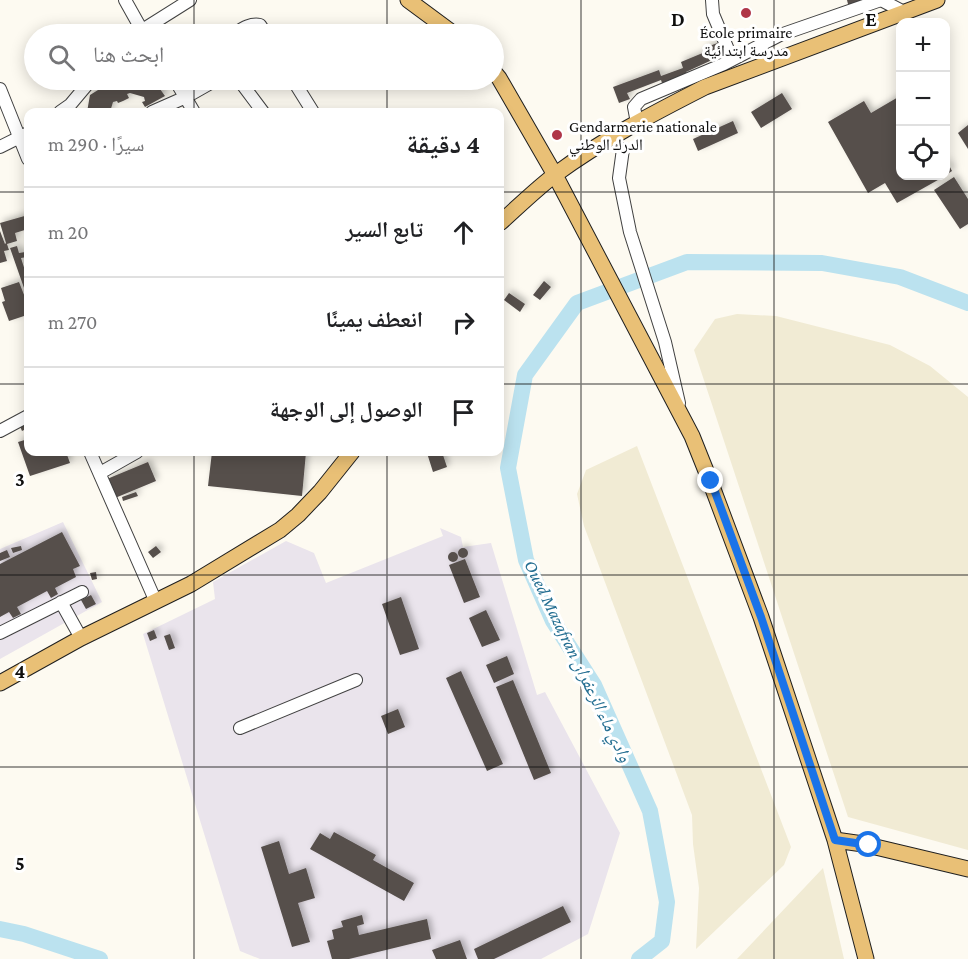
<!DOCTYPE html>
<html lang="ar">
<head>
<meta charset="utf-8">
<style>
	body { margin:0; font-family:"Crimson Pro","Noto Naskh Arabic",serif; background:#f2f2f2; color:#202124; direction:rtl }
	.controls { position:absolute; right:18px; top:18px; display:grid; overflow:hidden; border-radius:12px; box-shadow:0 3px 15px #0003 }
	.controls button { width:54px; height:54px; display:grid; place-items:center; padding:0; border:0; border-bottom:2px solid #e0e0e0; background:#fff; color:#202124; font:30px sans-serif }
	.stop { position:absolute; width:18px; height:18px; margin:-14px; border:4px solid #1a73e8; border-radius:50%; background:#fff }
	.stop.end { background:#1a73e8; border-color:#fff; box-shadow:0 2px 6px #0008 }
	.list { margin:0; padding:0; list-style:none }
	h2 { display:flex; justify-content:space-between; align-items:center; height:78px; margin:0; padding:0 24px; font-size:26px }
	h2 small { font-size:20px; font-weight:400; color:#757577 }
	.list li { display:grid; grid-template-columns:39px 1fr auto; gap:18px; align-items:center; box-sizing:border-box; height:90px; padding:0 24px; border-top:2px solid #e0e0e0 }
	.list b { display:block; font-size:22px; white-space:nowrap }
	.list em { font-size:20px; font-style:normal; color:#757577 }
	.icon { flex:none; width:33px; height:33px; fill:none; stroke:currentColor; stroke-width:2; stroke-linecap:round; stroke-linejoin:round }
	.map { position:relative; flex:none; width:968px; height:959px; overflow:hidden; direction:ltr }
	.search { position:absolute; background:#fff; box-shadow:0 3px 15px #0003; left:24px; top:24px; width:480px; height:66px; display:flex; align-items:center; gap:15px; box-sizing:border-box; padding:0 21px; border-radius:33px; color:#757577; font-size:22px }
	.panel { position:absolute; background:#fff; box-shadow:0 3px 15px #0003; left:24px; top:108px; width:480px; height:348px; border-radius:12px; direction:rtl }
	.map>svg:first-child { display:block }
	.industrial { fill:#eae4ec }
	.farmland { fill:#f1ebd4 }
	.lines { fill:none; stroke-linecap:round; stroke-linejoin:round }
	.river { stroke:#bbe2ef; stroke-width:16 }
	.building { fill:#564f4c; filter:url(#shadow) }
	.minor-casing { stroke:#414141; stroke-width:14 }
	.major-casing { stroke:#1f1f1f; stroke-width:17 }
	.minor { stroke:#fff; stroke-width:12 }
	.major { stroke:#e9c076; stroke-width:15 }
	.route { stroke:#1a73e8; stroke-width:8 }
	.grid { fill:none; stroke:#0e0e0e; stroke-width:1.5; stroke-opacity:0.55 }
	.poi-dot { fill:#af3649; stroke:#fff; stroke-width:2 }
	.labels { text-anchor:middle; stroke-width:6; stroke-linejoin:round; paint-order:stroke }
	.poi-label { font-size:16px; fill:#0e0e0e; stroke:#fff }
	.water-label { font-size:18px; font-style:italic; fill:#256f92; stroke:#fff }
	.grid-label { font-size:20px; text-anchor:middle; font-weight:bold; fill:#0e0e0e; stroke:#fff; stroke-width:6; stroke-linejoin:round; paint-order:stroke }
</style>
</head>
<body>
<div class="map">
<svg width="968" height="959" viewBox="0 0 968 959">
	<defs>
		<filter id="shadow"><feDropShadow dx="3" dy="-3" stdDeviation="3" flood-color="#0004"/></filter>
	</defs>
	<rect width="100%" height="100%" fill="#fdfaf1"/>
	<path class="industrial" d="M63 522 102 602 0 659V549Z
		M440 528 461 537 463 547 491 543 537 695 545 692 620 833 588 934 541 959H260L240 951 143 634 215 599 213 582 286 541 314 553 326 583 443 536Z"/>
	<path class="farmland" d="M737 314 776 316 890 345 930 366 968 397V850L848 817 694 350 715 319Z
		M637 446 791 847 784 865 696 949 699 888 693 844 692 815 584 526 577 494 586 470Z
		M823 868 844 959H737Z"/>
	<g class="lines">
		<path class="river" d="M0 929 24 934 100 959
			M639 959 662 941 667 902 650 811 594 685 553 621 526 560 508 468 525 375 577 303 687 262 822 263 900 277 968 303"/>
	</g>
	<path class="building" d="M847 0H874L849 8Z
		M720 42 725 54 686 72 688 76 663 86 661 80 627 93 630 99 619 103 613 87 659 70 661 76 683 68 681 62 705 52 704 48Z
		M114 80H156L155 82 165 96 145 107 142 102 145 101 144 97 130 93 127 94 129 98 123 101 118 103 117 101 113 102 110 112H87L90 95Z
		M782 93 792 109 761 128 751 112Z
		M900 96V176H945L897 203 885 183 868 193 828 122 864 101 871 113Z
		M733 121 738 133 698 151 693 139Z
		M968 125V149L958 133Z
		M946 159 952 171 946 175Z
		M954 177 968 199V224L960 229 934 190Z
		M28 215V229L15 233 17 241 7 244 9 250 4 251 7 261 0 263V231L5 244 6 243 0 223Z
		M17 246 19 253 25 252 27 257 21 258 28 280V286L24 288 10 248Z
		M544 281 551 287 540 300 533 295Z
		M19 282 28 305V319L27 315 9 321 2 302 5 301 1 288Z
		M509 293 525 304 520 312 504 300Z
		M28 420V428L22 431 19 424Z
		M28 439V452H66L70 463 30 476 18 442Z
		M212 452H306L302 496 208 486Z
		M431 452H442L447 467 433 472 427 453Z
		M148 462 156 481 115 498 107 479Z
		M136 492 138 496 123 501 122 497Z
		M62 532 80 566 73 569 76 577 55 588 58 594 51 598 47 591 17 607 21 614 13 618 9 612 0 617V564Z
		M21 546 22 550 13 553 11 548Z
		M156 546 161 552 153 558 148 552Z
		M458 553a5 5 0 1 1 10 0a5 5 0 1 1-10 0Z
		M7 550 10 557 0 561V553Z
		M448 557a5 5 0 1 1 10 0a5 5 0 1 1-10 0Z
		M465 559 480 597 464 603 449 565Z
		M96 572 97 579 92 580 90 573Z
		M91 595 96 604 86 609 81 600Z
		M401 597 419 649 400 655 382 604Z
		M486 610 500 640 482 647 469 618Z
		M154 630 157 638 150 641 147 633Z
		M170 634 175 648 169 650 164 636Z
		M507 656 514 674 494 683 486 665Z
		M461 671 503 764 487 771 446 678Z
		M513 680 551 773 534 780 496 687Z
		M398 709 405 727 388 734 381 716Z
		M334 832 376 855 373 860 414 883 404 901 310 849 320 833 330 839Z
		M279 841 289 874 306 868 315 898 298 903 310 942 292 947 261 847Z
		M563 906 571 922 494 959H478L474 949Z
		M362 915 364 924 357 926 359 935 427 919 431 939 349 959H332L327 941 334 939 332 930 343 927 341 921Z
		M460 940 467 959H436L432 950Z"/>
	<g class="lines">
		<g class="minor-casing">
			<path id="minor" d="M125 0 144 34
				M712 0 713 14 732 59
				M136 34 190 0
				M234 34C242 29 250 23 260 25L266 34
				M175 80 194 112
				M239 80 263 112
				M293 80 313 112
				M0 89 28 159
				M60 112 70 105 91 80
				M152 112 186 97 216 80
				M637 123 634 107 641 99 724 64 780 35 881 0 904 12
				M0 147 28 133
				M623 149 619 178 630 232 665 342 679 403
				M0 431 28 416
				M90 452 156 602
				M100 473 137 452
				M61 602 81 638
				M0 633 82 592
				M240 728 356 680"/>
		</g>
		<g class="major-casing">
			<path id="major" d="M408 0 454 34
				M494 72 499 78 555 175 692 436 710 481 761 617 835 840 866 959
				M500 223C518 207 536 189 556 174 602 140 654 113 705 87L937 0
				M0 683 81 638 191 584 280 530 298 515 320 492 352 452
				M835 840 863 844 968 869"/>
		</g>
		<use href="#minor" class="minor"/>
		<use href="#major" class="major"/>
	</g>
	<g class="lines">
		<path class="route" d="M711 481 761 617 835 840 869 845"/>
	</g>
	<path class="grid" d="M194 0V34M387 0V34M581 0V959M774 0V959M194 80V112M387 80V112M0 192H28M500 192H968M0 384H28M500 384H968M194 452V959M387 452V959M0 575H968M0 767H968"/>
	<g class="poi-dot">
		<circle cx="746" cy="13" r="6"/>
		<circle cx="557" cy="135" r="6"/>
	</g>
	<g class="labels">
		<g class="poi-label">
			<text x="746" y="38">École primaire<tspan x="746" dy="18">مدرسة ابتدائية</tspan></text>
			<text x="569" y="132" text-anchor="start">Gendarmerie nationale<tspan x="569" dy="18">الدرك الوطني</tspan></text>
		</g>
		<g class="water-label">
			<text transform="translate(578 661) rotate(64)" y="6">Oued Mazafran وادي ماء الزعفران</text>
		</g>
	</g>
	<g class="grid-label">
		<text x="678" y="26">D</text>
		<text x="871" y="26">E</text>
		<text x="20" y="486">3</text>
		<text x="20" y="678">4</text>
		<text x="20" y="870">5</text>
	</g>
</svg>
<div class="controls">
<button>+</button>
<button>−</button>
<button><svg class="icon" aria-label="locate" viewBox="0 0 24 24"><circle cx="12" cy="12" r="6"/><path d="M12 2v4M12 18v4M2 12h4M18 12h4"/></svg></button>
</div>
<div class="stop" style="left:869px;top:845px"></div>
<div class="stop end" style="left:711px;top:481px"></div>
<div class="search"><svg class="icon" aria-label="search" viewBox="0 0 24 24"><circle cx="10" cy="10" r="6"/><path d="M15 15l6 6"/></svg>ابحث هنا</div>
<section class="panel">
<h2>4 دقيقة<small>سيرًا · 290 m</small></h2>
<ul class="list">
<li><svg class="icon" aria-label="ahead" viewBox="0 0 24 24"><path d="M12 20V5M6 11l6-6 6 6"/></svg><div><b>تابع السير</b></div><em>20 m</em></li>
<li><svg class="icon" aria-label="right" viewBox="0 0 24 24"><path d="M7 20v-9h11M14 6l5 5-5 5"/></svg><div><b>انعطف يمينًا</b></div><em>270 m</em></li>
<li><svg class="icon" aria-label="arrive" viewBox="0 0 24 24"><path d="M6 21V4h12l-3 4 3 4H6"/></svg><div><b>الوصول إلى الوجهة</b></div></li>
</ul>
</section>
</div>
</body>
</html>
